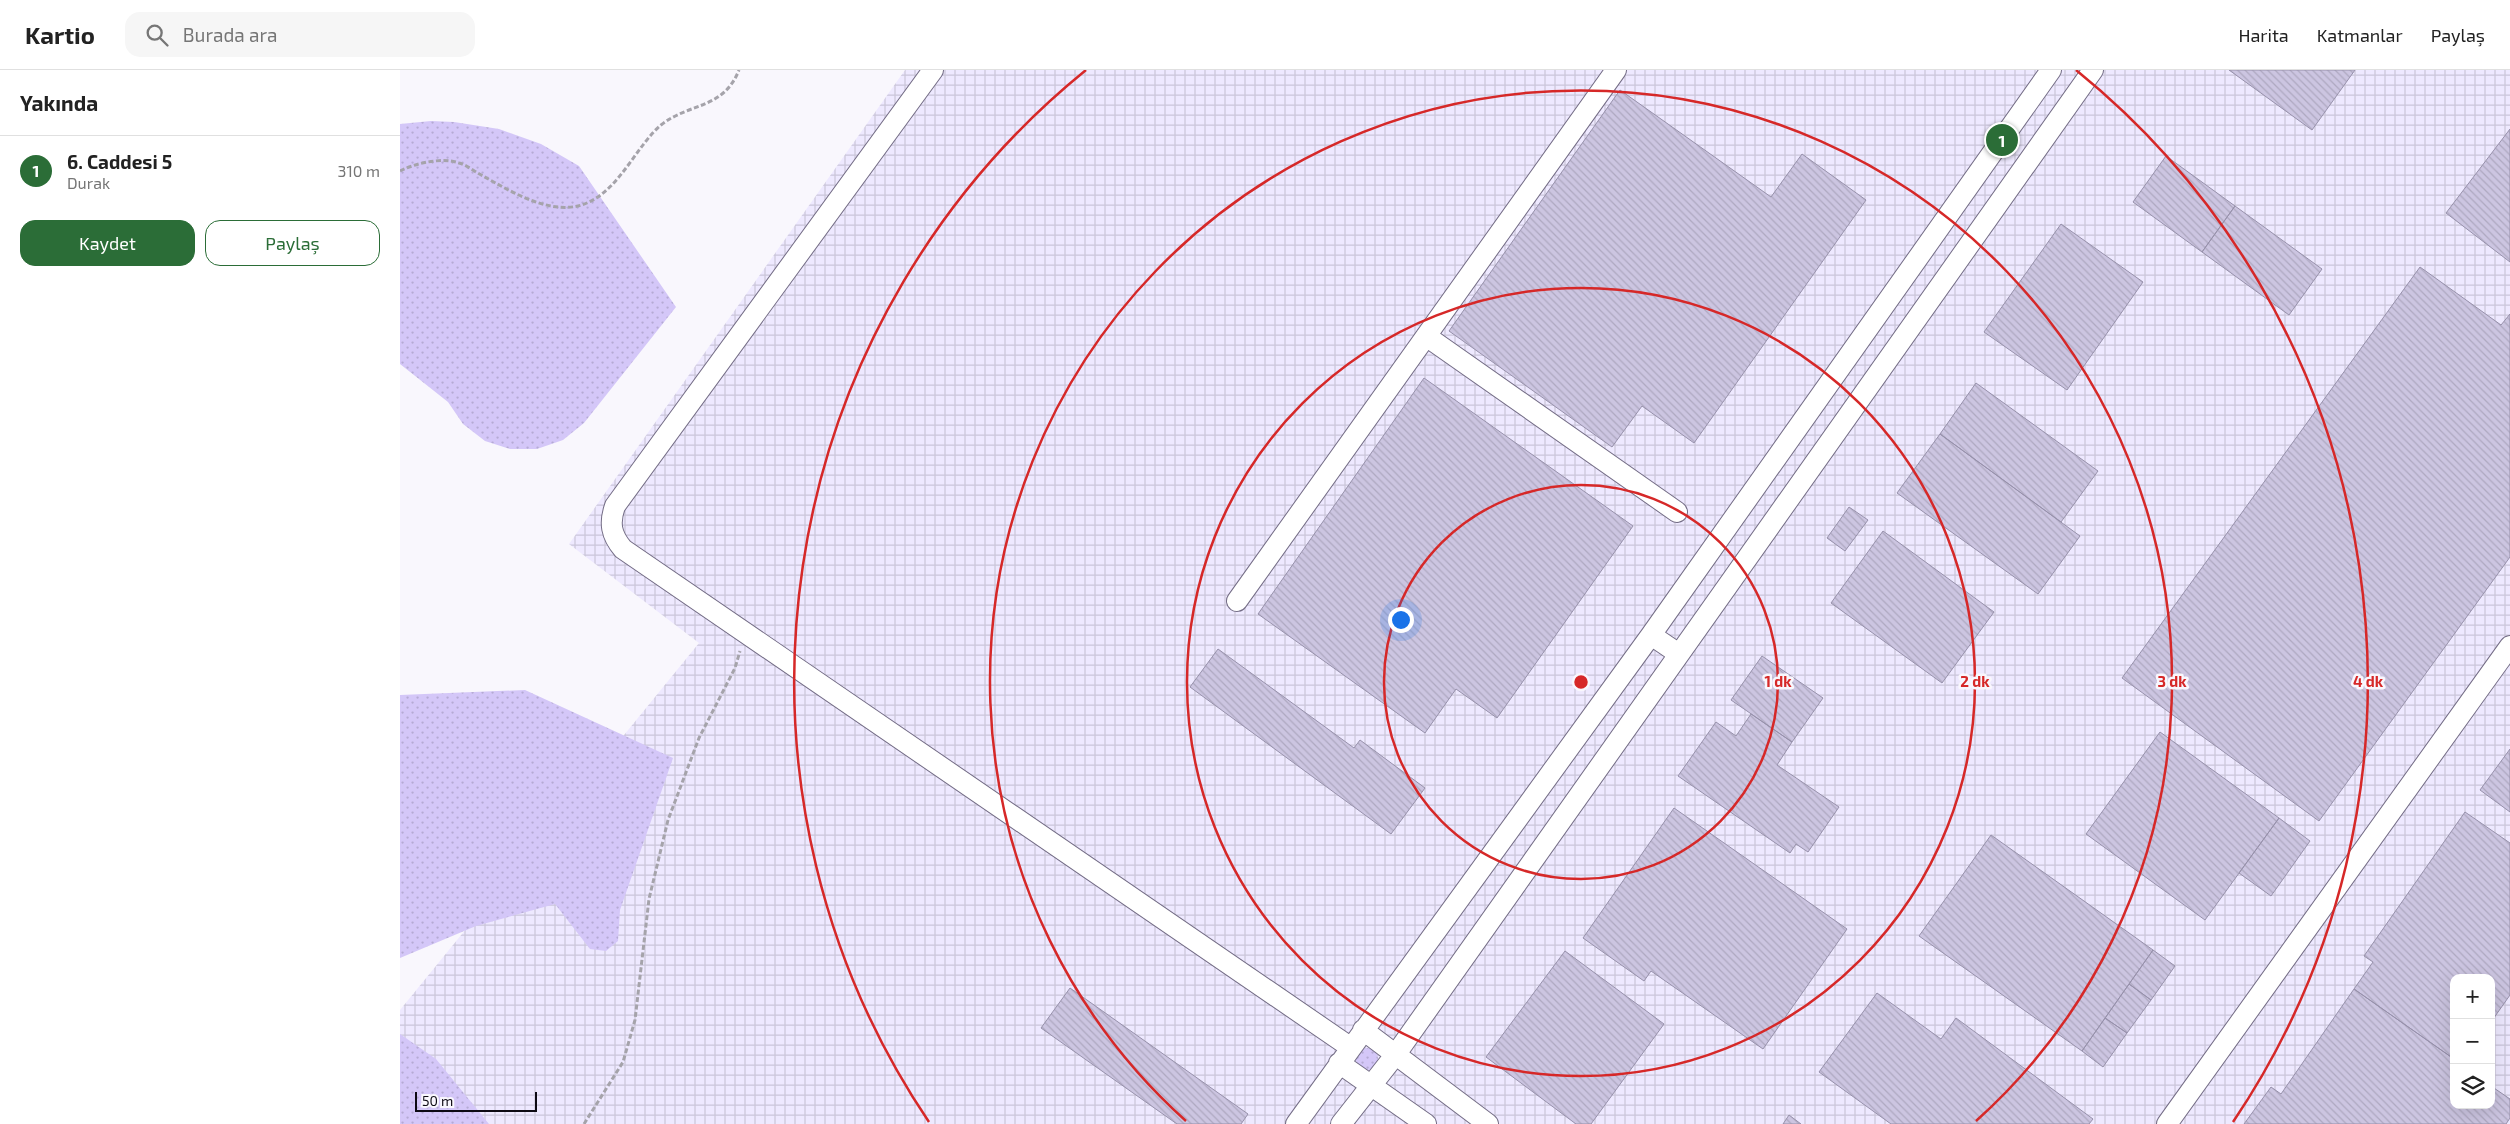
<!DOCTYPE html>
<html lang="tr">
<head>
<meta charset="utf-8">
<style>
	body { margin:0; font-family:"Exo 2",sans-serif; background:#f6f6f6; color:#222 }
	.controls { position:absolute; right:15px; bottom:15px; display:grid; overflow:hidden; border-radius:10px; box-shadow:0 5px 20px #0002 }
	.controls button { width:45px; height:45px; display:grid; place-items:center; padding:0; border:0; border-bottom:1px solid #e0e0e0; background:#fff; color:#222; font:25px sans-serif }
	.scale { position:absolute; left:15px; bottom:12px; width:122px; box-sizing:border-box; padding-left:5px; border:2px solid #0e0b14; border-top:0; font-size:14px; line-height:18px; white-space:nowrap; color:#0e0b14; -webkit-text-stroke:4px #f9f7fd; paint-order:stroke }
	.you { position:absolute; left:1000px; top:549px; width:18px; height:18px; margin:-12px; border:4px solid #fff; border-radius:50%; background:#1a73e8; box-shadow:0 0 0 8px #1a73e833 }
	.badge { display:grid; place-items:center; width:32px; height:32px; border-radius:50%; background:#2b6d37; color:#fff; font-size:16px; font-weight:700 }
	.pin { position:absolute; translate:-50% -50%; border:2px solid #fff; box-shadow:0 1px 5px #0006 }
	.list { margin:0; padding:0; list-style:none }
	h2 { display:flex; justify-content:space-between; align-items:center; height:65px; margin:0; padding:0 20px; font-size:21px }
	h2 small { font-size:16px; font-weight:400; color:#767676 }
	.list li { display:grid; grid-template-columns:32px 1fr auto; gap:15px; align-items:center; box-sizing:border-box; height:70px; padding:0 20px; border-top:1px solid #e0e0e0 }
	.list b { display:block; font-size:19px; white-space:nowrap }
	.list p { margin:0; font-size:16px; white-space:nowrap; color:#767676 }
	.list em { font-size:16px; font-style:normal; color:#767676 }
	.actions { display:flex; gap:10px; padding:15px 20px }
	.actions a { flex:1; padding:11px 0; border:1px solid #2b6d37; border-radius:15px; text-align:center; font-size:18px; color:#2b6d37 }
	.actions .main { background:#2b6d37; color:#fff }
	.icon { flex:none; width:28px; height:28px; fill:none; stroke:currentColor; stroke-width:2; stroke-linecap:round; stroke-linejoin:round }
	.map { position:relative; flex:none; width:2110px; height:1054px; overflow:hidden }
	header { display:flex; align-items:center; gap:30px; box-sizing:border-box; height:70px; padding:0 25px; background:#fff; border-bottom:1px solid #e0e0e0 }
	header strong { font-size:24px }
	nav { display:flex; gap:28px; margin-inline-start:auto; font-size:18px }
	.search { width:350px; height:45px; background:#f6f6f6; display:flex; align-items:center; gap:12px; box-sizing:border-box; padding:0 18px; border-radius:15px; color:#767676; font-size:19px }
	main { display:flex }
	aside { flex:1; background:#fff }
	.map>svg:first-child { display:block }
	.industrial { fill:url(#industrial-grid); fill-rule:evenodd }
	.grass { fill:url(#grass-dots) }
	.building { fill:url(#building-back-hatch); stroke:#9791ab }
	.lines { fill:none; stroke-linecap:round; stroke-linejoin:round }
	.minor-casing { stroke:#746d86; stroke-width:22 }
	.path { stroke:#a5a3aa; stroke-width:3; stroke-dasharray:5 2.5; stroke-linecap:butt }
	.minor { stroke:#fff; stroke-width:20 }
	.ring { fill:none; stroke:#d62828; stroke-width:2.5 }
	.centre { fill:#d62828; stroke:#f9f7fd; stroke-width:2.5 }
	.ring-label { font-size:15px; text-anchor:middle; font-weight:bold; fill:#d62828; stroke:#f9f7fd; stroke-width:5; stroke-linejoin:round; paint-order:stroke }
</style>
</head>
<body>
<header>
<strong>Kartio</strong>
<div class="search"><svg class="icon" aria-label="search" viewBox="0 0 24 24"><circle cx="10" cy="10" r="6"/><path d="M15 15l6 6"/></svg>Burada ara</div>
<nav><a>Harita</a><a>Katmanlar</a><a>Paylaş</a></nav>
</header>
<main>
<aside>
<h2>Yakında<small></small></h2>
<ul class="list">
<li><span class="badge">1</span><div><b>6. Caddesi 5</b><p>Durak</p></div><em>310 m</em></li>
</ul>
<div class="actions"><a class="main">Kaydet</a><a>Paylaş</a></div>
</aside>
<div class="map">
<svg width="2110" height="1054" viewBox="0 0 2110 1054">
	<defs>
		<pattern id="industrial-grid" width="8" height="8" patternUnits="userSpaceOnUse" patternTransform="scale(1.25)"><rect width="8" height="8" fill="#eee9ff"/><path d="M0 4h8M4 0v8" fill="none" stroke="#cbc6da"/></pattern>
		<pattern id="grass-dots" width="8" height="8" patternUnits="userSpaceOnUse" patternTransform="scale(1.25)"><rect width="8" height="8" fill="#d4c7f8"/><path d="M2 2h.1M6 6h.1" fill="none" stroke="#b5aad4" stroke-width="1.8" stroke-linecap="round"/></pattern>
		<pattern id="building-back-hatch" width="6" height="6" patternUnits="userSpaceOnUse" patternTransform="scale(1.25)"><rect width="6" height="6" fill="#ccc5e1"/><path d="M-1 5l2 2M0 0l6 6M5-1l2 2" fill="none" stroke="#aea8c0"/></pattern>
	</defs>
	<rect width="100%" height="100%" fill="#f9f7fd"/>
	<path class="industrial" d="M505 0H2110V1054H0V940L299 573 169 474ZM2054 908H2091V1035H2054Z"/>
	<path class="grass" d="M31 51 54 52 99 59 141 74 179 96 276 237 184 353 163 370 137 379H110L85 371 63 354 48 332 0 294V54Z
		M125 620 273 688 220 840 218 871 206 881 190 879 155 834 76 856 0 888V625Z
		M0 964 36 989 89 1054H0Z
		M956 989a11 11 0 1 1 22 0a11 11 0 1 1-22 0Z"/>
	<path class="building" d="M1829 0H1955L1912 60Z
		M1220 20 1371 127 1402 84 1466 130 1294 373 1242 336 1212 377 1049 261Z
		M2110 59V192L2046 143Z
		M1766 86 1835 136 1802 182 1733 132Z
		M1835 136 1922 199 1889 245 1802 182Z
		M1661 154 1743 212 1667 320 1584 262Z
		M2020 197 2101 255 2110 244V487L1919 751 1722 608Z
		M1024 308 1233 456 1097 648 1056 619 1025 663 858 544Z
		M1576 313 1698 401 1661 452 1540 364Z
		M1540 364 1680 466 1638 524 1497 423Z
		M1449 437 1468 450 1445 481 1427 468Z
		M1483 461 1594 542 1542 613 1431 533Z
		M818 579 954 678 960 670 1025 718 991 764 790 617Z
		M1362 586 1423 628 1392 672 1331 630Z
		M1351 644 1392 672 1377 695 1439 737 1408 782 1396 774 1390 783 1278 706 1316 652 1336 666Z
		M1760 662 1879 748 1805 850 1686 764Z
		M2110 679V742L2080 720Z
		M1274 738 1447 859 1363 979 1251 901 1244 911 1183 868Z
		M2065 742 2110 773V925L2091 952V908H2054V989L1954 919 1973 892 1964 886Z
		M1879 748 1910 771 1871 826 1839 803Z
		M1591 765 1753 880 1682 981 1519 866Z
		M1753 880 1775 896 1751 930 1729 914Z
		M1165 881 1264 954 1191 1054H1176L1086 987Z
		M1729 914 1751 930 1727 963 1705 948Z
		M670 918 848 1044 841 1054H777L641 958Z
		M1954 919 2054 989V1035H2091V1016L2110 1029V1048L2106 1054H1844L1871 1017 1881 1024Z
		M1477 923 1541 969 1556 948 1693 1049 1689 1054H1491L1419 1002Z
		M1705 948 1727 963 1703 997 1682 981Z
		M1389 1045 1401 1054H1383Z"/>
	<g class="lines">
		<g class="minor-casing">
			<path id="minor" d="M533 0 215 436C209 453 211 465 223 479L950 977
				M1026 266 1277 442
				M837 531 1216 0
				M1251 565 1279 584
				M963 960 1088 1054
				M939 993 1026 1054
				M896 1054 1251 565 1651 0
				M941 1054 996 984 1693 0
				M1767 1054 2110 576"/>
		</g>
		<path class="path" d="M0 101C16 93 42 87 59 93 67 95 75 102 83 106 112 122 155 149 189 132 220 118 238 74 261 55 290 32 323 40 339 0
			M184 1054 223 992 235 950 249 829 268 750 299 668 335 598 340 581"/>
		<use href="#minor" class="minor"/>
	</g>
	<g class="ring">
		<circle cx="1181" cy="612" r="197"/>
		<circle cx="1181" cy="612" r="394"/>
		<path d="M786 1051A591 591 0 1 1 1576 1051"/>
		<path d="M529 1052A787 787 0 0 1 686 0M1676 0A787 787 0 0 1 1833 1052"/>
	</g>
	<circle cx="1181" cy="612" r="8" class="centre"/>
	<g class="ring-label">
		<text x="1378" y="617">1 dk</text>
		<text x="1575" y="617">2 dk</text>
		<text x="1772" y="617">3 dk</text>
		<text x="1968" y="617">4 dk</text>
	</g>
</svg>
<div class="controls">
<button>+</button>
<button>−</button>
<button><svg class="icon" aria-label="layers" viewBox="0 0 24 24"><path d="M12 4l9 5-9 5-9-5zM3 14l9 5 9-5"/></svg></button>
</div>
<div class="scale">50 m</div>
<div class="you"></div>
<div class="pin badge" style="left:1602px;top:70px">1</div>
</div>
</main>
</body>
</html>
